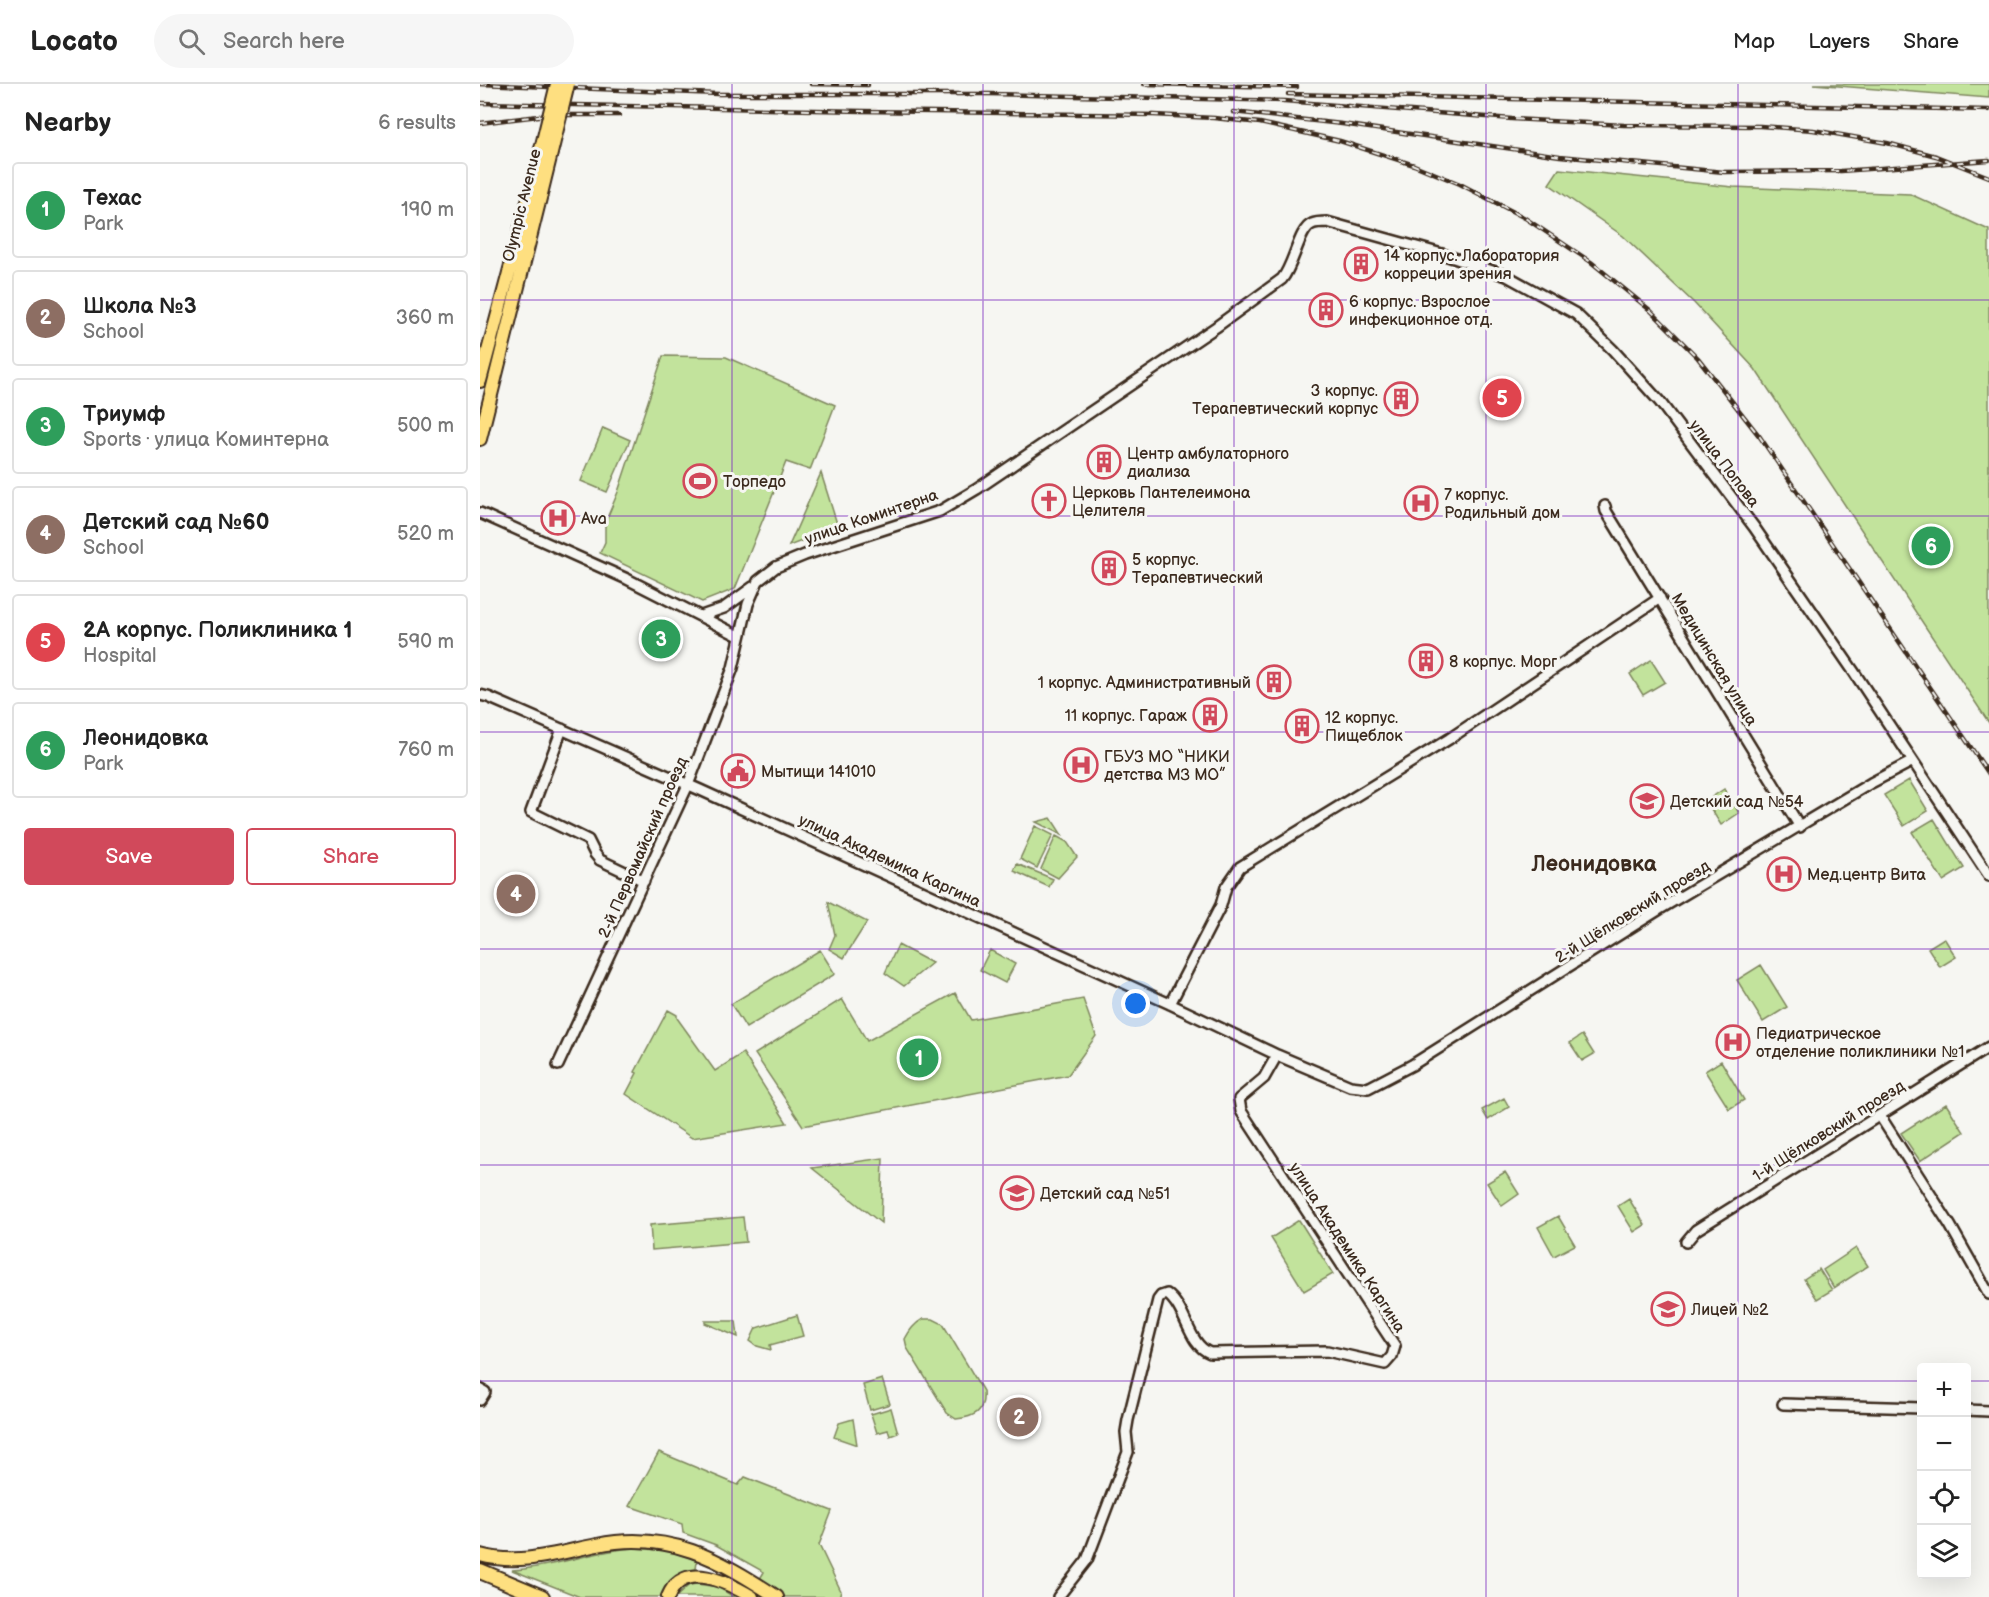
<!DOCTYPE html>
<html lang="en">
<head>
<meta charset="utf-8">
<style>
	body { margin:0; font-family:"Balsamiq Sans",sans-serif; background:#f6f6f6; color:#222 }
	.controls { position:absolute; right:18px; bottom:18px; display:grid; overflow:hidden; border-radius:6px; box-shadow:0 6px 24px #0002 }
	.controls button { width:54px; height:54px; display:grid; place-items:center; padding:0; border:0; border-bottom:2px solid #e0e0e0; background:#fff; color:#222; font:30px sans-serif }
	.you { position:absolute; left:656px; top:920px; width:21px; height:21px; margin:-15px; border:4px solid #fff; border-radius:50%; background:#1a73e8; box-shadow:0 0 0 9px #1a73e833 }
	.badge { display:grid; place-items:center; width:39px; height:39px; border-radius:50%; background:#d1495b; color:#fff; font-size:20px; font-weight:700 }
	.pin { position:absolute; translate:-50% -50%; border:3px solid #fff; box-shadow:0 2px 6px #0006 }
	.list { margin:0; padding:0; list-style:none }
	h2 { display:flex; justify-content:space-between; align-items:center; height:78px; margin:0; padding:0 24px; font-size:26px }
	h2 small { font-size:20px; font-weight:400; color:#767676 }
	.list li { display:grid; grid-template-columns:39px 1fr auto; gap:18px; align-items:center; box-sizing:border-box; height:96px; margin:0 12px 12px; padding:0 12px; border:2px solid #e0e0e0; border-radius:6px }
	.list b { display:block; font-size:22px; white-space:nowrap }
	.list p { margin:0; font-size:20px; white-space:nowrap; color:#767676 }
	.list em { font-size:20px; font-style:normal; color:#767676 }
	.actions { display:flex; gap:12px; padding:18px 24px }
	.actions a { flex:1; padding:14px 0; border:2px solid #d1495b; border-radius:6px; text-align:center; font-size:21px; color:#d1495b }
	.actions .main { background:#d1495b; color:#fff }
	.icon { flex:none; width:33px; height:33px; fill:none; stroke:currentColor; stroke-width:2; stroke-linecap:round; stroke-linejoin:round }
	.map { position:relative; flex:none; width:1509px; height:1513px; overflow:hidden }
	header { display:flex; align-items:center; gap:36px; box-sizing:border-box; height:84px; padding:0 30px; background:#fff; border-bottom:2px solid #e0e0e0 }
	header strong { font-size:28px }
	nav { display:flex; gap:33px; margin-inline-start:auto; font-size:21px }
	.search { width:420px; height:54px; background:#f6f6f6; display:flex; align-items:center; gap:15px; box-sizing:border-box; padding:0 21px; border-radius:33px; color:#767676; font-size:22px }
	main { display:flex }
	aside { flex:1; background:#fff }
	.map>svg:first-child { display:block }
	.green { fill:#c2e39c; stroke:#7e865d; stroke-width:1.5 }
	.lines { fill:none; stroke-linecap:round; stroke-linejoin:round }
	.minor-casing { stroke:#3b2a1e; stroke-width:14 }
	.major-casing { stroke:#3b2a1e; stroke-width:16 }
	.highway-casing { stroke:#3b2a1e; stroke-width:18 }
	.minor { stroke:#f6f6f2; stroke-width:9 }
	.major { stroke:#fedf80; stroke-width:12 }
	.highway { stroke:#fedf80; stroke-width:14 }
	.rail-casing { stroke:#3b2a1e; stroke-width:4.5 }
	.rail { stroke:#f6f6f2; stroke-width:2; stroke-dasharray:7; stroke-linecap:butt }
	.major-bridge-casing { stroke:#3b2a1e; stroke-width:16; stroke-linecap:butt }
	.major-bridge { stroke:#fedf80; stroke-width:12 }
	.grid { fill:none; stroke:#7b2cbf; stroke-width:1.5; stroke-opacity:0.55 }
	.labels { text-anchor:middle; stroke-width:6; stroke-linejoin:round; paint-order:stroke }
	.street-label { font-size:16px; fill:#3b2a1e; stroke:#f6f6f2 }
	.poi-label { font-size:16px; fill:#3b2a1e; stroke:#f6f6f2; text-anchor:start }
	.district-label { font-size:22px; font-weight:bold; fill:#3b2a1e; stroke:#f6f6f2 }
</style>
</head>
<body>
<header>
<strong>Locato</strong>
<div class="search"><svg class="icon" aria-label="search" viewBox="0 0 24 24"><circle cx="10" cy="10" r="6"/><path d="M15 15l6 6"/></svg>Search here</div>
<nav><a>Map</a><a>Layers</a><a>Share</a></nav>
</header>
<main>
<aside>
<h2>Nearby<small>6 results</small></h2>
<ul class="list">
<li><span class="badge" style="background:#2e9e5b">1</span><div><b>Техас</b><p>Park</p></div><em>190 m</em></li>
<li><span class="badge" style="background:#8d6e63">2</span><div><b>Школа №3</b><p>School</p></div><em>360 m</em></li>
<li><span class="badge" style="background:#2e9e5b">3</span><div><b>Триумф</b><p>Sports · улица Коминтерна</p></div><em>500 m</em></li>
<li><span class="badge" style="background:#8d6e63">4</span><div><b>Детский сад №60</b><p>School</p></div><em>520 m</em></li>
<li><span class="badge" style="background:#e0444e">5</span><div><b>2А корпус. Поликлиника 1</b><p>Hospital</p></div><em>590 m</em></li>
<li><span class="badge" style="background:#2e9e5b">6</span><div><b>Леонидовка</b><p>Park</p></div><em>760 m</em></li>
</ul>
<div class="actions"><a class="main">Save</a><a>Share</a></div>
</aside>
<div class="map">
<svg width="1509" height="1513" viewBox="0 0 1509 1513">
	<rect width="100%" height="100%" fill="#f6f6f2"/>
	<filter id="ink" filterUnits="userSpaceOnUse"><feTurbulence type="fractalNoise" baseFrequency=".0167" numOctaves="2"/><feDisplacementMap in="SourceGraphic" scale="12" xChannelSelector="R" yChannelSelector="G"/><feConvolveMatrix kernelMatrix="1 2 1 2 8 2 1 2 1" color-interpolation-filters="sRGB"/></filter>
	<g filter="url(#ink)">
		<path class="green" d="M1333 0H1509V14Z
			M1079 85 1253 103 1430 110 1509 146V639L1275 285 1214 219 1143 152 1069 100Z
			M183 272 246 273 355 321 330 386 306 378 255 505 222 518 120 469 125 458V439L138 408Z
			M123 344 150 356 127 408 101 397Z
			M341 389 358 443 309 462Z
			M1171 576 1185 598 1163 611 1150 590Z
			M1429 696 1448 727 1424 742 1404 711Z
			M1244 705 1259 729 1241 741 1226 717Z
			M571 734 582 751 556 738Z
			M1454 735 1484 784 1463 797 1432 748Z
			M555 742 573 751 557 784 540 775Z
			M576 752 587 758 597 773 578 794 561 785Z
			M537 780 573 795 569 803 534 787Z
			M348 818 387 838 364 874 349 865 355 851Z
			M1464 854 1476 873 1460 883 1448 864Z
			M418 861 452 879 424 902 405 889Z
			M340 866 355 890 266 944 251 920Z
			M510 866 535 880 525 899 500 886Z
			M1281 881 1307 923 1283 938 1257 896Z
			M475 909 491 936 603 915 616 952 588 991 323 1042 275 970 362 915 387 957Z
			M188 926 197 931V934L235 987 263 969 307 1039 212 1054 146 1010 157 989 155 988Z
			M1102 951 1114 970 1102 977 1090 959Z
			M1241 977 1264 1016 1249 1025 1225 987Z
			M1024 1014 1029 1023 1008 1036 1002 1026Z
			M1466 1020 1484 1048 1440 1077 1421 1049Z
			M403 1074 401 1139 332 1084Z
			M1025 1088 1039 1110 1022 1122 1007 1099Z
			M1149 1115 1165 1141 1154 1148 1138 1122Z
			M1078 1132 1095 1161 1074 1172 1058 1143Z
			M263 1133 266 1158 172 1166 170 1141Z
			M819 1136 853 1190 824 1207 791 1154Z
			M1376 1164 1388 1182 1354 1204 1343 1186Z
			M1339 1185 1352 1206 1337 1215 1324 1195Z
			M317 1231 323 1252 290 1261 291 1266 277 1262 270 1257 276 1244Z
			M443 1235H453L463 1240 503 1307C505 1328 495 1333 476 1335L467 1329 427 1264 425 1255C430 1246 434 1240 443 1235Z
			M225 1237H256L258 1253 225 1239Z
			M402 1295 410 1320 390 1326 383 1301Z
			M411 1324 418 1349 410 1352 408 1346 397 1349 391 1330Z
			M373 1335 377 1361 354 1353 359 1339Z
			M179 1368 258 1401 265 1393 352 1427 339 1461 361 1507 359 1513H269L284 1488 236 1461 203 1449 202 1440 149 1422Z
			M155 1464 189 1467 217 1476 216 1485C198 1488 186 1496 180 1513H100L32 1486C74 1484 113 1466 155 1464Z
			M217 1500 238 1503 254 1513H196L209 1501Z"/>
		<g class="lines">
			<g class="minor-casing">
				<path id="minor" d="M1125 422 1126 427 1320 743
					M0 429 147 495 259 552
					M221 532 244 524 273 503
					M0 611 8 613 218 705 690 920 797 971 870 1002 888 1004 932 981 1180 825 1391 699 1433 677
					M82 645 51 728 108 756 115 770 120 776 164 797
					M690 920 741 821 746 803 760 783 969 655 1180 514
					M78 981 208 701 253 584 268 520 278 497 296 483 325 471 460 427 497 405 736 243 802 195C814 181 819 145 832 140 836 138 842 138 847 138L962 170 1027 192 1096 230 1133 266 1180 318 1274 443 1374 588 1509 792
					M1400 1032 1470 1141 1509 1210
					M1206 1158 1216 1146 1509 963
					M0 1305 5 1308 0 1316
					M1303 1320 1442 1324
					M1486 1326 1509 1327
					M578 1513 607 1476 648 1368 646 1348 648 1336 678 1216 681 1212 687 1210C707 1225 708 1261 730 1269L847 1267 905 1280 912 1272 915 1262 761 1027 759 1015 784 994 797 971"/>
			</g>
			<g class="major-casing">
				<path id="major" d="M0 297 50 110
					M0 355 61 110
					M0 1471C41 1482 77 1469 117 1461 189 1446 239 1475 297 1513
					M188 1513C203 1475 249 1499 272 1513"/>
			</g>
			<g class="highway-casing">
				<path id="highway" d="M0 1487 62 1513"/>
			</g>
			<use href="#minor" class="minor"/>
			<use href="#major" class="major"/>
			<use href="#highway" class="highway"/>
			<g class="rail-casing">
				<path id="rail" d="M0 0 238 10H509L805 17 1032 35 1144 41 1280 42 1333 46 1407 59 1456 72 1509 93
					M331 0 388 1
					M664 0 817 3
					M808 10 1509 26
					M0 19 382 27 674 31 734 34 780 39 860 57 934 81 980 100 1045 134 1111 178 1170 226 1218 274 1280 353 1509 690
					M753 28 862 40 1080 72 1244 88 1361 87 1509 76
					M0 39 67 31H139"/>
			</g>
			<use href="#rail" class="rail"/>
			<g class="major-bridge-casing">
				<path id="major-bridge" d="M50 110 77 0
					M61 110 88 0"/>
			</g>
			<use href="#major-bridge" class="major-bridge"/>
		</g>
	</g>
	<path class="grid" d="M252 0V1513M503 0V1513M754 0V1513M1006 0V1513M1258 0V1513M0 216H1509M0 432H1509M0 648H1509M0 865H1509M0 1081H1509M0 1297H1442M1486 1297H1509"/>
	<defs>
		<g id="building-ring" transform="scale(1.725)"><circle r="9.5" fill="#f6f6f2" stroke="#d1495b" stroke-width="1.5"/><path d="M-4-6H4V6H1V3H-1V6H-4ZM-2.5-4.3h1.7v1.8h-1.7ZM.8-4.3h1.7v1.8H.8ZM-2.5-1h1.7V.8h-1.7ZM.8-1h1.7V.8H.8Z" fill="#d1495b"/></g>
		<g id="stadium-ring" transform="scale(1.725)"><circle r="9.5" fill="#f6f6f2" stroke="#d1495b" stroke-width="1.5"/><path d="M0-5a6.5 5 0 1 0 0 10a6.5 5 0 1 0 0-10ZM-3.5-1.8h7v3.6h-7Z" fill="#d1495b"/></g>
		<g id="church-ring" transform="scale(1.725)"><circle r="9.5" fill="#f6f6f2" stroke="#d1495b" stroke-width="1.5"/><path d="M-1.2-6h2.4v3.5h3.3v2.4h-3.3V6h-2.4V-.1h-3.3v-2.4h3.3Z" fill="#d1495b"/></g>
		<g id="hospital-ring" transform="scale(1.725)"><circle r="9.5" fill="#f6f6f2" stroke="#d1495b" stroke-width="1.5"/><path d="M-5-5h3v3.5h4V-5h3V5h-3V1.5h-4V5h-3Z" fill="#d1495b"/></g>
		<g id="civic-ring" transform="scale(1.725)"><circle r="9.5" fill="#f6f6f2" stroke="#d1495b" stroke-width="1.5"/><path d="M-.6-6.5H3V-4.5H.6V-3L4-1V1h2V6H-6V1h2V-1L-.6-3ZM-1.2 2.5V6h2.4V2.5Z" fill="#d1495b"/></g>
		<g id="school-ring" transform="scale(1.725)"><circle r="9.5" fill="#f6f6f2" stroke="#d1495b" stroke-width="1.5"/><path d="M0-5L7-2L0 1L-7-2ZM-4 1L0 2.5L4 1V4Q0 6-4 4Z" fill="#d1495b"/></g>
	</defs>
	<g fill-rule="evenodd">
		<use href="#building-ring" x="881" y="180"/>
		<use href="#building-ring" x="846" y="226"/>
		<use href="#building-ring" x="921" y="315"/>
		<use href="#building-ring" x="624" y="378"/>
		<use href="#stadium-ring" x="220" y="397"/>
		<use href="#church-ring" x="569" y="417"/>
		<use href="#hospital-ring" x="941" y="419"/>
		<use href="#hospital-ring" x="78" y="434"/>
		<use href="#building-ring" x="629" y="484"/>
		<use href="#building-ring" x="946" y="577"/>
		<use href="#building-ring" x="794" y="598"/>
		<use href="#building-ring" x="730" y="631"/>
		<use href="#building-ring" x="822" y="642"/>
		<use href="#hospital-ring" x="601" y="681"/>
		<use href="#civic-ring" x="258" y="687"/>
		<use href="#school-ring" x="1167" y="717"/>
		<use href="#hospital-ring" x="1304" y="790"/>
		<use href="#hospital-ring" x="1253" y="958"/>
		<use href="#school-ring" x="537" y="1109"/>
		<use href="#school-ring" x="1188" y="1225"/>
	</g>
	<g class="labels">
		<g class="street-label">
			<text transform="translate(41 121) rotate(-76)" y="6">Olympic Avenue</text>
			<text transform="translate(1245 379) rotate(53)" y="6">улица Попова</text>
			<text transform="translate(391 432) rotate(-19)" y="6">улица Коминтерна</text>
			<text transform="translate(1235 575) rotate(59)" y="6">Медицинская улица</text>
			<text transform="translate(162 763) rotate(-66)" y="6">2-й Первомайский проезд</text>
			<text transform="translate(410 776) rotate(25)" y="6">улица Академика Каргина</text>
			<text transform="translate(1152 827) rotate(-32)" y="6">2-й Щёлковский проезд</text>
			<text transform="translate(1348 1046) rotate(-32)" y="6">1-й Щёлковский проезд</text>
			<text transform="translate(868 1163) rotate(57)" y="6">улица Академика Каргина</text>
		</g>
		<g class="poi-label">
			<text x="904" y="177">14 корпус. Лаборатория<tspan x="904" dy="18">корреции зрения</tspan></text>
			<text x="869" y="223">6 корпус. Взрослое<tspan x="869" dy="18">инфекционное отд.</tspan></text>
			<text x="898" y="312" text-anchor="end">3 корпус.<tspan x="898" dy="18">Терапевтический корпус</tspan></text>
			<text x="647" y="375">Центр амбулаторного<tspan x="647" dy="18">диализа</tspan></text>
			<text x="243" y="403">Торпедо</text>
			<text x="592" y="414">Церковь Пантелеимона<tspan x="592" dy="18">Целителя</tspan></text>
			<text x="964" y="416">7 корпус.<tspan x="964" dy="18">Родильный дом</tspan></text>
			<text x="101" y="440">Ava</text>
			<text x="652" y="481">5 корпус.<tspan x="652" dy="18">Терапевтический</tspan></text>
			<text x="969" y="583">8 корпус. Морг</text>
			<text x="771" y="604" text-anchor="end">1 корпус. Административный</text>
			<text x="707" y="637" text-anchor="end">11 корпус. Гараж</text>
			<text x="845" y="639">12 корпус.<tspan x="845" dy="18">Пищеблок</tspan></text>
			<text x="624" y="678">ГБУЗ МО “НИКИ<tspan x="624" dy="18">детства МЗ МО”</tspan></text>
			<text x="281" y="693">Мытищи 141010</text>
			<text x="1190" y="723">Детский сад №54</text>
			<text x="1327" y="796">Мед.центр Вита</text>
			<text x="1276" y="955">Педиатрическое<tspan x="1276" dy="18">отделение поликлиники №1</tspan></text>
			<text x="560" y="1115">Детский сад №51</text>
			<text x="1211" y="1231">Лицей №2</text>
		</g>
		<g class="district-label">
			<text x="1114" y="787">Леонидовка</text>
		</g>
	</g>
</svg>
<div class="controls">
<button>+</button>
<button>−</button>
<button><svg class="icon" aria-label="locate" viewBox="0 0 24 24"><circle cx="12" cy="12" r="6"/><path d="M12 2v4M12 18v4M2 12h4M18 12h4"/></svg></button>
<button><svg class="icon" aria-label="layers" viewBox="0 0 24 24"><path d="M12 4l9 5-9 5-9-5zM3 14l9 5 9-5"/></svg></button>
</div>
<div class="you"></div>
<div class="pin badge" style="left:439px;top:974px;background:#2e9e5b">1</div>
<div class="pin badge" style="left:539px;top:1333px;background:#8d6e63">2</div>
<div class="pin badge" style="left:181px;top:555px;background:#2e9e5b">3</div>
<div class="pin badge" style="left:36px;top:810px;background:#8d6e63">4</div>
<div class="pin badge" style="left:1022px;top:314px;background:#e0444e">5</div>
<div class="pin badge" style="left:1451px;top:462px;background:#2e9e5b">6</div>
</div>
</main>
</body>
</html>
